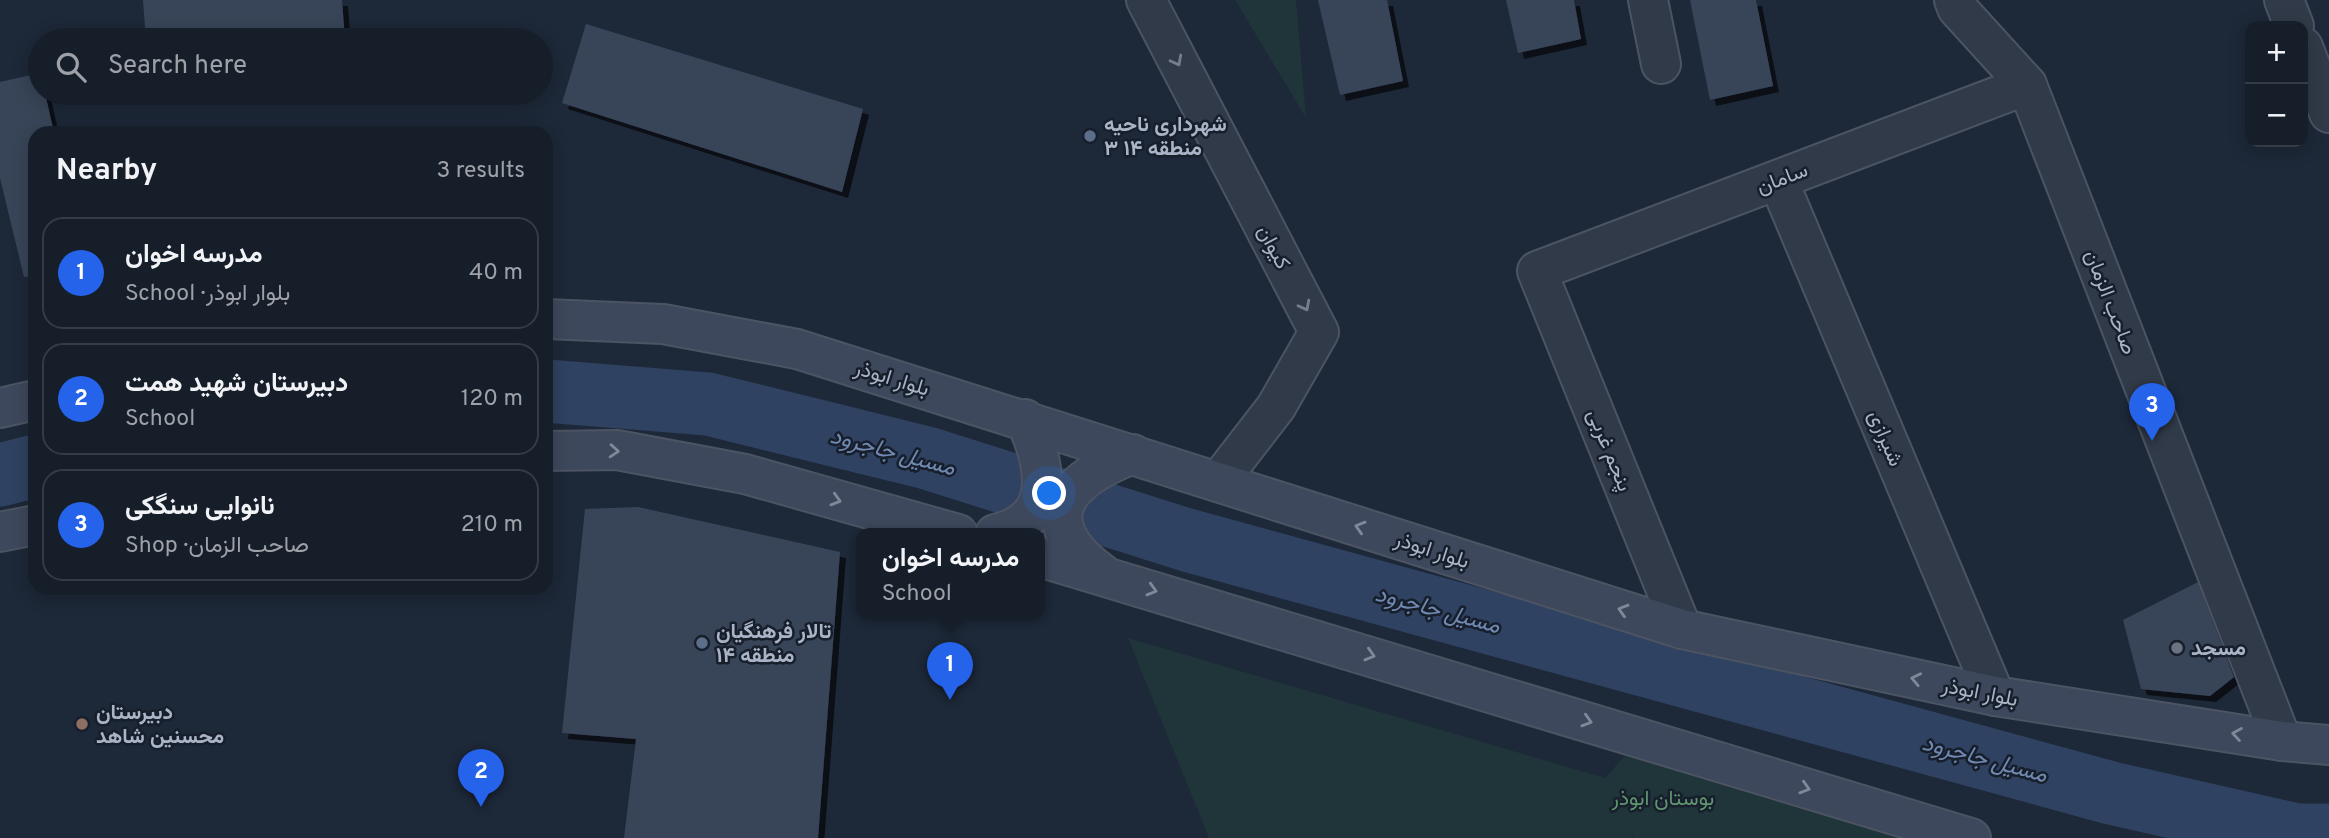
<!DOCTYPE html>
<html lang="en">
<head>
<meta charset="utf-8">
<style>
	body { margin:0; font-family:Overpass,Vazirmatn,sans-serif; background:#1f2732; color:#f1f3f6 }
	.controls { position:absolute; right:21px; top:21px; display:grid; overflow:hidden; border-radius:14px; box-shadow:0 4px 18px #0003 }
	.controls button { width:63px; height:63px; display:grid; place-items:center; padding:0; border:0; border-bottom:2px solid #353c47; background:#161e2a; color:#f1f3f6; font:35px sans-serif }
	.you { position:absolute; left:1050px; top:494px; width:24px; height:24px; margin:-18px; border:5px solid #fff; border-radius:50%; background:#1a73e8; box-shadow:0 0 0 10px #1a73e833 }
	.badge { display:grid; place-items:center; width:46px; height:46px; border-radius:50%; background:#2563eb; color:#fff; font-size:23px; font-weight:700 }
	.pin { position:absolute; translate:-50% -58px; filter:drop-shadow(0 2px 4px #0008) }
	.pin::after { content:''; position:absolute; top:37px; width:24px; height:21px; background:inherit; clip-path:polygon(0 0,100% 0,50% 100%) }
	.popup { position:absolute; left:856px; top:528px; width:189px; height:91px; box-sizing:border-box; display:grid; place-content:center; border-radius:14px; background:#161e2a; filter:drop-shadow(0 2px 5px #0005); font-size:23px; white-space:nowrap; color:#9ea2a8 }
	.popup b { font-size:26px; color:#f1f3f6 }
	.popup::after { content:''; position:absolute; left:50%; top:100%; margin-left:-14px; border:14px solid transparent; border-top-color:#161e2a }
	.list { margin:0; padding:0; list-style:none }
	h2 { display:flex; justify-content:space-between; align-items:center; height:91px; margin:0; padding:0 28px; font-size:30px }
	h2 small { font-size:23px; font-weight:400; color:#9ea2a8 }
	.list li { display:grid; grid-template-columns:46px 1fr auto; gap:21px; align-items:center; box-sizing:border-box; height:112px; margin:0 14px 14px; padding:0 14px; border:2px solid #353c47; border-radius:21px }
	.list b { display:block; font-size:26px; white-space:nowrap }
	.list p { margin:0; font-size:23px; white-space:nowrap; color:#9ea2a8 }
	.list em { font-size:23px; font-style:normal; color:#9ea2a8 }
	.icon { flex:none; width:38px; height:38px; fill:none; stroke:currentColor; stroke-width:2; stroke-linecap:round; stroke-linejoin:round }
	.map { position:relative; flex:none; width:2329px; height:838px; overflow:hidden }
	.search { position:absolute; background:#161e2a; box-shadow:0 4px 18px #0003; left:28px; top:28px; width:525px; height:77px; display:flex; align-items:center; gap:18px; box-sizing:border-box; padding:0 24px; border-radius:38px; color:#9ea2a8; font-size:26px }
	.panel { position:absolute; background:#161e2a; box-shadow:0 4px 18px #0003; left:28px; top:126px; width:525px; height:469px; border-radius:21px }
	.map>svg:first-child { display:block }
	.green { fill:#1f3539 }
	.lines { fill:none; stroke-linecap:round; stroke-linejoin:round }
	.river { stroke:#2f4261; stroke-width:63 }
	.building { fill:#394559; filter:url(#shadow) }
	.minor-casing { stroke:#4c5463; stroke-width:42 }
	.tertiary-casing { stroke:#4c5463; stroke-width:42 }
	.secondary-casing { stroke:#4c5463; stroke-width:42 }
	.minor { stroke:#313a48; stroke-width:38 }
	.tertiary { stroke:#313a48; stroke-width:38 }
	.secondary { stroke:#3e485c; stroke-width:38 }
	.oneway { stroke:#747d8d }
	.oneway2 { stroke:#7f899c }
	.service-dot { fill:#5c6f8a; stroke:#171f2c; stroke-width:2.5 }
	.worship-dot { fill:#6b7280; stroke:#171f2c; stroke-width:2.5 }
	.education-dot { fill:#8d6e63; stroke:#171f2c; stroke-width:2.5 }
	.labels { text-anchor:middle; stroke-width:5; stroke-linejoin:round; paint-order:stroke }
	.poi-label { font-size:21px; font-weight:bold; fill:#aab4c6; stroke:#171f2c; text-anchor:start }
	.street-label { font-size:21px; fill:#aab4c6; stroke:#171f2c }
	.park-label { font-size:21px; fill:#61976f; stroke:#171f2c }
	.water-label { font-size:23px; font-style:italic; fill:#7089b1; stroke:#171f2c }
</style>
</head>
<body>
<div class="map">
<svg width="2329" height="838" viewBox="0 0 2329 838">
	<defs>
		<filter id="shadow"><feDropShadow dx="6" dy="6" stdDeviation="0" flood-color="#0009"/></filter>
	</defs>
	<rect width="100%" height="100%" fill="#1d2838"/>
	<path class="green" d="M1235 0H1296L1306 118Z
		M1128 638 1605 778 1634 745 1907 830 1896 838H1634L1632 834 1633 838H1209Z"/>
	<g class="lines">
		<path class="river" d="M546 391 708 404 927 458 1187 540 2111 793 2297 835H2329
			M0 475 35 466"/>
	</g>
	<path class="building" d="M143 0H342L345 40H146Z
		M1318 0H1387L1403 81 1340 95Z
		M1506 0H1574L1581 39 1518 53Z
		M1690 0H1756L1773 86 1710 100Z
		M586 24 863 109 842 192 562 103Z
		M40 73V93H45L54 133H35V275L24 277 0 178V82Z
		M638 507 840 552 818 838H624L636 739 562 733 585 509Z
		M2198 582 2234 677 2210 696 2141 689 2123 620Z"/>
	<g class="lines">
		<g class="minor-casing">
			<path id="minor" d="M1648 0 1661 64
				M2284 0 2294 26
				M2303 47 2329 113
				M1778 180 1995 696
				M1682 629 1537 271 2027 85"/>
		</g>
		<g class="tertiary-casing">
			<path id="tertiary" d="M1146 0 1319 332 1276 407 1218 482
				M1954 0 1957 8 2027 85 2282 741"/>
		</g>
		<g class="secondary-casing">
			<path id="secondary" d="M546 319 663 324 797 349 1682 629 1995 696 2282 741 2329 745
				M0 408 35 400
				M546 451 617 450 745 474 958 534
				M0 532 35 525
				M995 534C1058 520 1046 464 1025 419
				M1039 557 1971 838
				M1105 576C1095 568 1084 560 1076 550 1036 500 1092 470 1133 454"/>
		</g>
		<use href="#minor" class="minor"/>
		<use href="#tertiary" class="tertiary"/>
		<use href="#secondary" class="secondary"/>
	</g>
	<defs><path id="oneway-chevron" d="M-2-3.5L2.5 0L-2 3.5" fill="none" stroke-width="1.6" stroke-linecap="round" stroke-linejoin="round" transform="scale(1.75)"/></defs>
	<g class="oneway">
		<use href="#oneway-chevron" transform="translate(1177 61) rotate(62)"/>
		<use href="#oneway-chevron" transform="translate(1305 306) rotate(62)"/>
	</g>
	<g class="oneway2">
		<use href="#oneway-chevron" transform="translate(614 451) rotate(4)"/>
		<use href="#oneway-chevron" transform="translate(836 500) rotate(16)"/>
		<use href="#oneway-chevron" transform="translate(1360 527) rotate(-163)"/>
		<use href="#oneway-chevron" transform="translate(1152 590) rotate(16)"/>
		<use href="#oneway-chevron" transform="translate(1623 610) rotate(-163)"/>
		<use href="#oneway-chevron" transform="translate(1370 655) rotate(17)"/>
		<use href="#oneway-chevron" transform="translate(1916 679) rotate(-168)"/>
		<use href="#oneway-chevron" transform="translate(1587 721) rotate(17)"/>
		<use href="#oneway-chevron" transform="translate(2237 734) rotate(-171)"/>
		<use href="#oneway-chevron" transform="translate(1805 788) rotate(17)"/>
	</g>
	<g class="service-dot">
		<circle cx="1090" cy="136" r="7"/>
		<circle cx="702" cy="643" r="7"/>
	</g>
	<circle class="worship-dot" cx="2177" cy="648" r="7"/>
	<circle class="education-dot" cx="82" cy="724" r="7"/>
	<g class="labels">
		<g class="poi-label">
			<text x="1104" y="131">شهرداری ناحیه<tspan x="1104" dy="24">۳ منطقه ۱۴</tspan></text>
			<text x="716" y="638">تالار فرهنگیان<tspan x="716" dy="24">منطقه ۱۴</tspan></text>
			<text x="2191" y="655">مسجد</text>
			<text x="96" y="719">دبیرستان<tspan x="96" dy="24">محسنین شاهد</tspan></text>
		</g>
		<g class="street-label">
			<text transform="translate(1782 178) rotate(-21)" y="7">سامان</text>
			<text transform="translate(1274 247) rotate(62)" y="7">کیوان</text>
			<text transform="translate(2111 302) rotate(69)" y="7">صاحب الزمان</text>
			<text transform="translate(892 378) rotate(17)" y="7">بلوار ابوذر</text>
			<text transform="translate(1886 438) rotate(67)" y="7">شیرازی</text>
			<text transform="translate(1610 450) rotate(68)" y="7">پنجم غربی</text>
			<text transform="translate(1432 550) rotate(18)" y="7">بلوار ابوذر</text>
			<text transform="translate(1980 692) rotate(11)" y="7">بلوار ابوذر</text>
		</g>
		<g class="park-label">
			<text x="1663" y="805">بوستان ابوذر</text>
		</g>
		<g class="water-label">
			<text transform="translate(893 451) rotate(15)" y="8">مسیل جاجرود</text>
			<text transform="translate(1438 609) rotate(15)" y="8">مسیل جاجرود</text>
			<text transform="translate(1985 758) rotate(15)" y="8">مسیل جاجرود</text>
		</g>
	</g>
</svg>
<div class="controls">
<button>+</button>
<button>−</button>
</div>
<div class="you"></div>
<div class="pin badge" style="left:950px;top:700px">1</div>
<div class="popup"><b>مدرسه اخوان</b>School</div>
<div class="pin badge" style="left:481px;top:807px">2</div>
<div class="pin badge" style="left:2152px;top:441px">3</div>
<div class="search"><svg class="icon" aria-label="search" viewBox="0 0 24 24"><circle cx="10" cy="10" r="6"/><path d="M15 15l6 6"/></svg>Search here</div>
<section class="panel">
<h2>Nearby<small>3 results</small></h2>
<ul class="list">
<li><span class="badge">1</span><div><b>مدرسه اخوان</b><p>School · بلوار ابوذر</p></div><em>40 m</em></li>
<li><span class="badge">2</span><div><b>دبیرستان شهید همت</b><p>School</p></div><em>120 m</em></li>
<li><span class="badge">3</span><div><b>نانوایی سنگکی</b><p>Shop · صاحب الزمان</p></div><em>210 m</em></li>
</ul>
</section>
</div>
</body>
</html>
